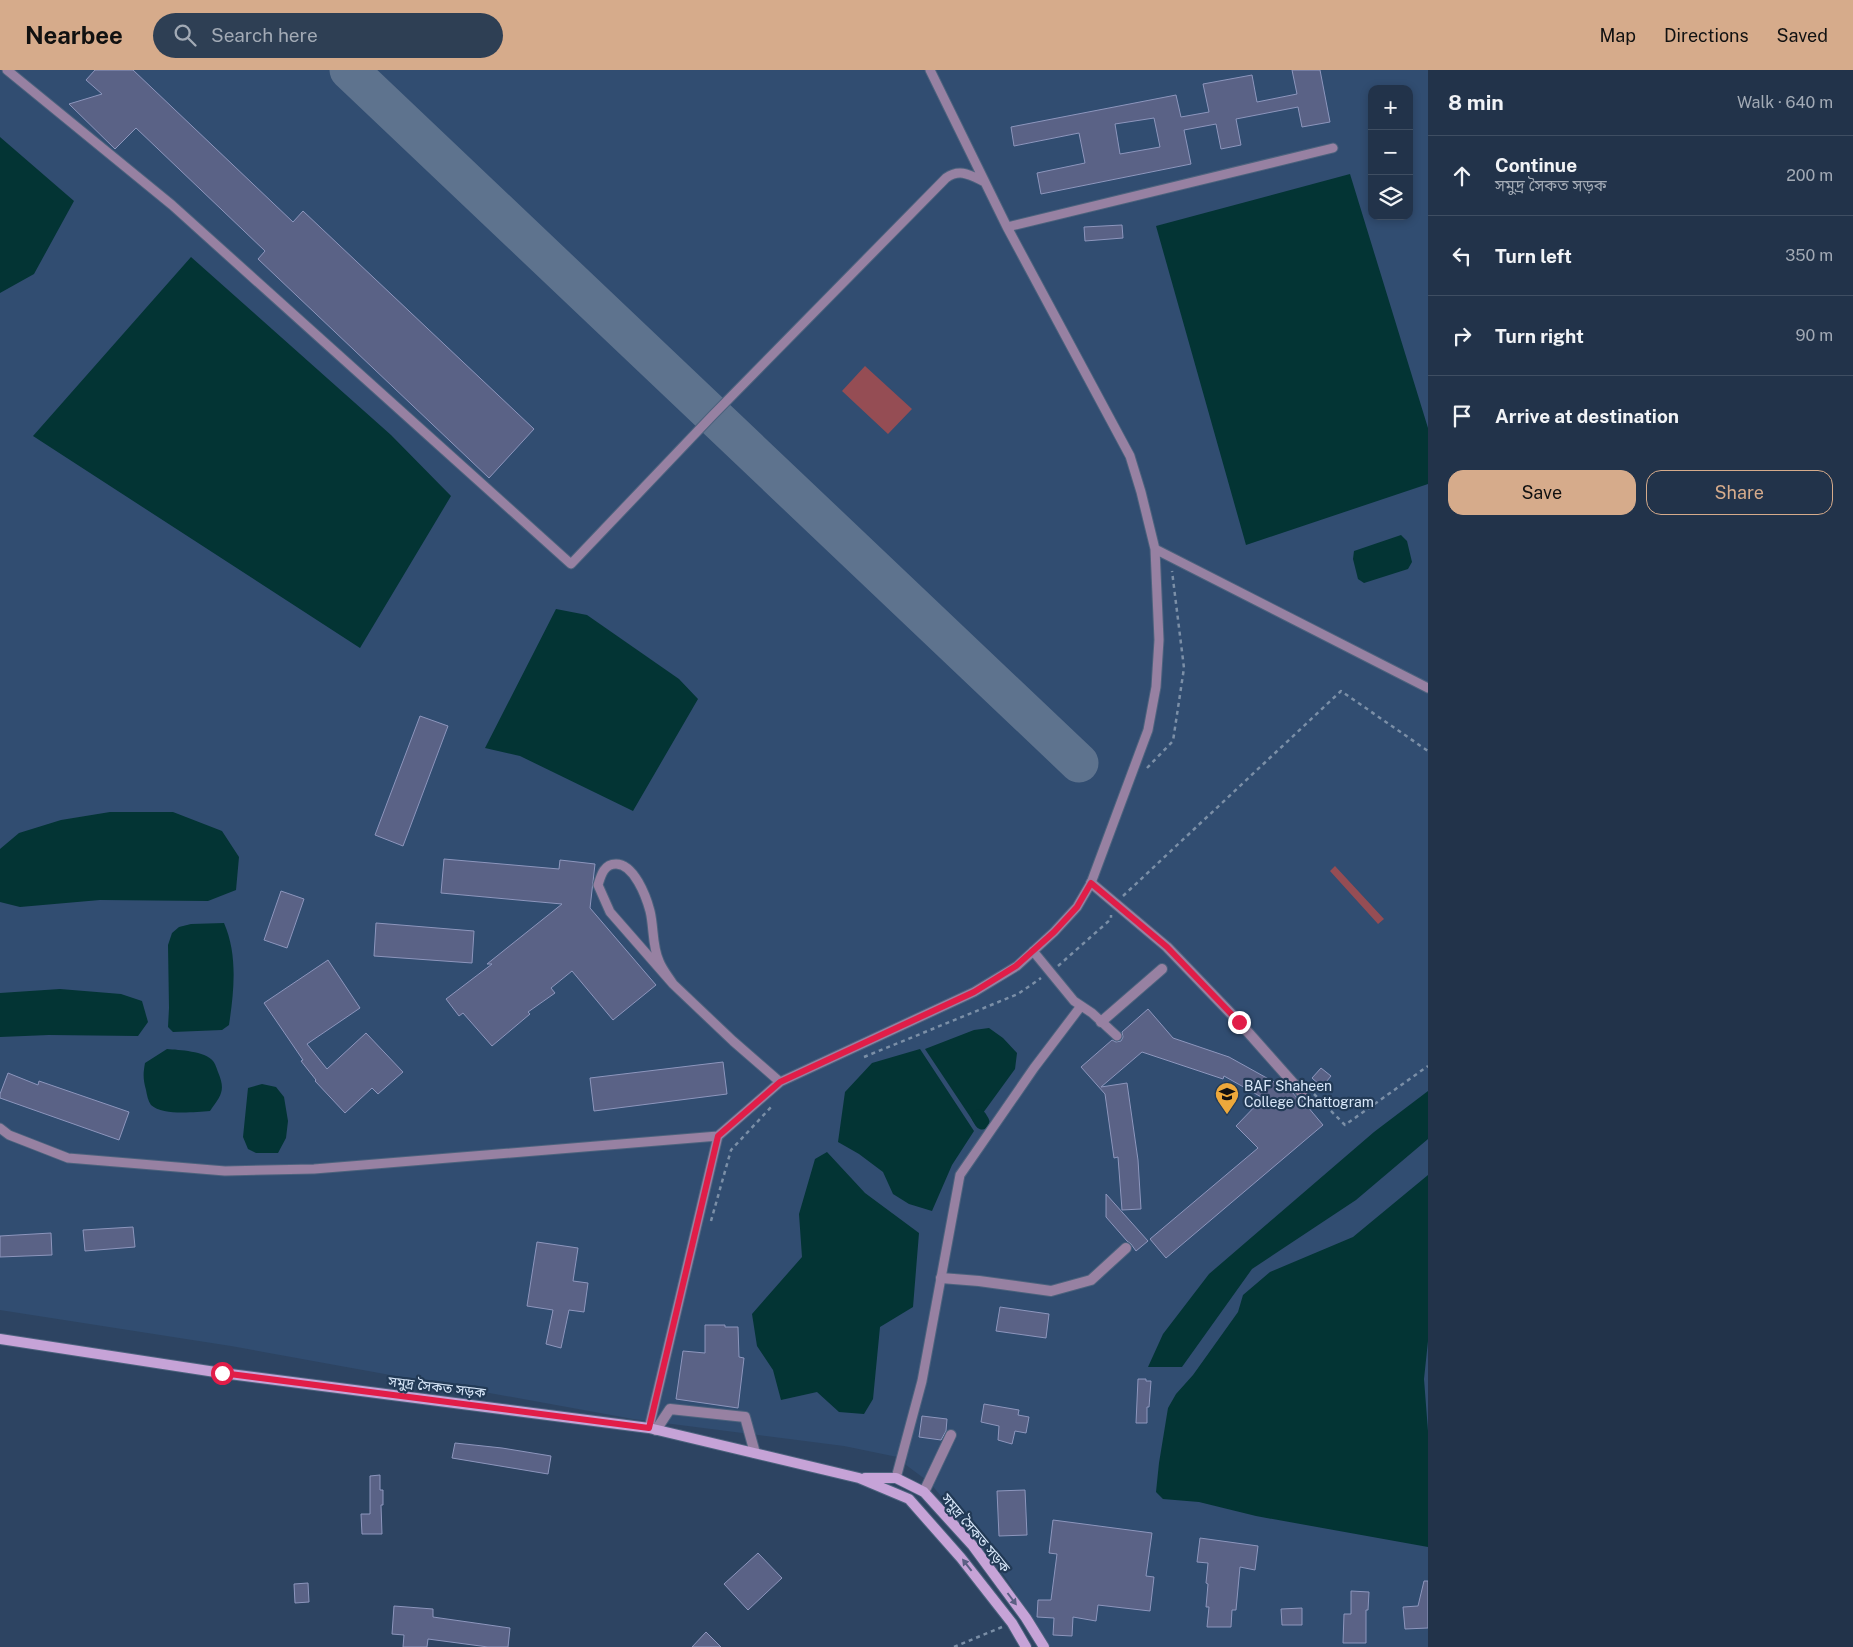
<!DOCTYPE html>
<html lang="en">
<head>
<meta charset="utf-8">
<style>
	body { margin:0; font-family:"Public Sans","Noto Sans Bengali",sans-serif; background:#2e3f54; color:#f1f3f6 }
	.controls { position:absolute; right:15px; top:15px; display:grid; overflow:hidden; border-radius:10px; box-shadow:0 2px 8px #0003 }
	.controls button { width:45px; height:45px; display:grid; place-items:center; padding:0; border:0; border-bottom:1px solid #3f4e62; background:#22334a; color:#f1f3f6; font:25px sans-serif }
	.stop { position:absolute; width:15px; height:15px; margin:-11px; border:4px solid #e11d48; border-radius:50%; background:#fff }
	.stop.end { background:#e11d48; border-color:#fff; box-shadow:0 1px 5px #0008 }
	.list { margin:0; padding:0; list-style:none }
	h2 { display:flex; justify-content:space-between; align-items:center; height:65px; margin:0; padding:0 20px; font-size:21px }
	h2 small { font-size:16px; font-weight:400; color:#a2aab5 }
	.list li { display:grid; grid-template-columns:32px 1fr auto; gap:15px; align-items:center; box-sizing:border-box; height:80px; padding:0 20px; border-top:1px solid #3f4e62 }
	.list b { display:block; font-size:19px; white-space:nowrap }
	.list p { margin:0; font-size:16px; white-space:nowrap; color:#a2aab5 }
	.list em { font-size:16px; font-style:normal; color:#a2aab5 }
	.actions { display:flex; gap:10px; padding:15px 20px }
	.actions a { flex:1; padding:11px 0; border:1px solid #d6ab8b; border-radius:15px; text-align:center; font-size:18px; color:#d6ab8b }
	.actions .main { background:#d6ab8b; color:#111 }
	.icon { flex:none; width:28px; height:28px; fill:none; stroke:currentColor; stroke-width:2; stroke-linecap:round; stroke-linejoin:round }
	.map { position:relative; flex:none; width:1428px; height:1577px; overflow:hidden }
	header { display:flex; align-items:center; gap:30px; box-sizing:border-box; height:70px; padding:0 25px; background:#d6ab8b; color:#111 }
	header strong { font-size:24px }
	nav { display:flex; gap:28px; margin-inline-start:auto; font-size:18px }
	.search { width:350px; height:45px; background:#2e3f54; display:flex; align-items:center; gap:12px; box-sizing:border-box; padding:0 18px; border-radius:28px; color:#a2aab5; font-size:19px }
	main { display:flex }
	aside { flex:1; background:#22334a }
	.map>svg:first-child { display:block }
	.built { fill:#314d71; fill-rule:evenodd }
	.green { fill:#954d54 }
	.water { fill:#033434 }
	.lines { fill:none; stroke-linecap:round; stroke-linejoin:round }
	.canal { stroke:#033434; stroke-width:15 }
	.taxiway { stroke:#5e738e; stroke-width:39 }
	.building { fill:#5a6286; stroke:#8d96bd; fill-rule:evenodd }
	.service-casing { stroke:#4c627d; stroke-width:11 }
	.minor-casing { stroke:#4c627d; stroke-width:12 }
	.secondary-casing { stroke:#4c627d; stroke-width:12 }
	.path { stroke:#7b8fa7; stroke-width:2.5; stroke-dasharray:4 4; stroke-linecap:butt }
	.service { stroke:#9781a2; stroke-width:9 }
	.minor { stroke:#9781a2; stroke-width:10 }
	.secondary { stroke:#c6a3d7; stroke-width:10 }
	.oneway { fill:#5b5f83 }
	.route { stroke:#e11d48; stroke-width:6 }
	.labels { text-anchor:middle; stroke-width:4.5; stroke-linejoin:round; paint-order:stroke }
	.poi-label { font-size:14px; fill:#d9e8fa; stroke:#223a56; text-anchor:start }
	.street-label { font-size:14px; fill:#d9e8fa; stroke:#223a56 }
</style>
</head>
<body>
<header>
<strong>Nearbee</strong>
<div class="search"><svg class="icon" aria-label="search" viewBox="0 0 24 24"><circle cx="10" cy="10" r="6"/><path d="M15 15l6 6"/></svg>Search here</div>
<nav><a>Map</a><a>Directions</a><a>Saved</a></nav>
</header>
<main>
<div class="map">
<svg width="1428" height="1577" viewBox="0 0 1428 1577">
	<rect width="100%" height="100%" fill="#2d4462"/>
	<path class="built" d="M0 0H1428V1577H1050L1008 1511 977 1468 929 1412 906 1395 907 1389 844 1376 633 1349 231 1276 0 1240ZM1372 19H1409V146H1372Z"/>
	<path class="green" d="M865 296 912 339 888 364 842 321Z
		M1335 796 1384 849 1378 854 1330 801Z"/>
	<path class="water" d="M0 67 74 131 34 204 0 223Z
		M1350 104 1428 358V414L1246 475 1156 156Z
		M191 187 391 365 451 426 360 578 33 366Z
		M1401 465 1407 471 1412 492 1408 499 1364 513 1358 509 1353 489 1354 481Z
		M556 539 587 545 679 609 698 629 633 741 520 686 485 678Z
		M110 742H173L222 761 239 787 236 820 208 831 100 830 20 837 0 832V779L19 763 61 750Z
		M224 853C238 885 234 921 229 955L222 960 173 962 168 957 169 938 168 875 172 863 179 857 191 854Z
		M60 919 121 924 142 931 148 952 138 966 49 965 0 967V923Z
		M989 958 1003 968 1017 983 1015 999 975 1054 925 979 974 960Z
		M167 979C179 980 205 981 213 991 215 993 217 999 218 1002 226 1021 221 1025 210 1041 194 1042 163 1046 151 1035 148 1031 147 1025 146 1020 143 1009 143 1004 145 993Z
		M920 979 974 1061 952 1095 932 1141 909 1134 893 1124 883 1102 859 1084 838 1072 845 1022 872 993Z
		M262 1014 276 1017 284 1027 288 1051 286 1068 278 1083H256L248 1079 243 1067 248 1018Z
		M1428 1021V1069L1356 1130 1252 1199 1182 1297H1148L1163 1264 1209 1204 1374 1062Z
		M827 1082 865 1123 919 1163 913 1237 880 1257 873 1329 864 1344 839 1342 817 1322 781 1330 773 1300 757 1276 752 1244 802 1187 799 1144 815 1089Z
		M1428 1105V1271L1424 1309 1428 1361V1477L1256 1446 1199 1432 1163 1429 1156 1422 1159 1393 1168 1338 1176 1324 1193 1305 1238 1242 1243 1225 1270 1202 1353 1167Z"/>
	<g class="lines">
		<path class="canal" d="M979 1047 982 1052"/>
		<path class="taxiway" d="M349 0 1079 693"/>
	</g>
	<path class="building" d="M95 0H133L293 152 303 141 534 359 489 408 258 189 265 181 136 58 115 79 69 34 102 24 86 10Z
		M1292 0H1320L1330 52 1302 57 1298 37 1236 49 1241 75 1221 79 1216 54 1184 60 1191 94 1041 124 1037 103 1085 93 1079 63 1014 76 1011 57 1176 25 1181 47 1209 42 1203 14 1252 5 1257 32 1297 24ZM1154 48 1160 77 1120 84 1115 54Z
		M1122 155 1123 168 1085 171 1084 157Z
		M420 646 448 656 403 776 375 765Z
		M444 789 559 799 560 790 595 794 590 838 656 915 613 950 572 901 551 918 555 923 528 942 530 944 492 976 463 943 459 946 446 929 492 894H487L562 834 441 823Z
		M281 821 304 829 287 878 264 870Z
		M376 853 474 861 472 893 374 886Z
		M328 890 360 938 307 974 327 999 366 963 403 1002 378 1024 372 1018 345 1043 315 1011 316 1010 301 991 303 990 264 933Z
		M1148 939 1173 968 1229 987 1292 1022 1297 1028 1302 1030 1323 1055 1166 1188 1150 1169 1258 1078 1236 1056 1263 1028 1224 1006 1223 1009 1142 982 1101 1017 1127 1013 1138 1090 1141 1139 1122 1140 1118 1087 1114 1088 1105 1024 1081 997 1112 970 1116 972 1121 971 1123 967 1122 962Z
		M723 992 727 1024 594 1041 590 1008Z
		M1321 998 1331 1006 1322 1017 1312 1008Z
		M8 1003 38 1015 39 1011 129 1042 119 1070 0 1028V1024Z
		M1106 1124 1148 1171 1136 1181 1131 1174 1127 1171 1106 1147Z
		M133 1157 135 1177 85 1181 83 1160Z
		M51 1163 52 1185 0 1187V1166Z
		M537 1172 578 1178 573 1211 588 1213 584 1242 569 1240 561 1278 546 1274 553 1240 527 1236Z
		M1000 1237 1049 1244 1046 1268 996 1261Z
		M705 1255H725V1257H738L739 1287 744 1288 738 1338 676 1329 683 1281 705 1283Z
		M1138 1309H1146V1311H1151L1149 1337H1147V1353H1136Z
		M984 1334 1019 1340 1018 1345 1029 1347 1026 1363 1015 1361 1012 1374 998 1370 999 1356 981 1352Z
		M922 1346 947 1349 946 1361 941 1370 919 1367Z
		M455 1373 502 1378 551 1386 548 1404 452 1388Z
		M380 1405V1420H383V1435H381L382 1464H362L361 1444H370V1406Z
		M1025 1420 1027 1465 999 1466 997 1421Z
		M1053 1450 1152 1463 1146 1506 1154 1507 1150 1541 1098 1535 1096 1551 1073 1547 1072 1566 1053 1565 1054 1548 1037 1547 1038 1530H1051L1057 1484 1049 1483Z
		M1200 1468 1258 1476 1255 1500 1240 1497 1236 1540H1232L1231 1557H1207L1209 1537H1206L1208 1514 1206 1513 1208 1493 1197 1492Z
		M758 1483 782 1508 748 1540 724 1514Z
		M1424 1511H1428V1558L1405 1559 1403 1537 1418 1536Z
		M308 1513 309 1532 295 1533 294 1514Z
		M1351 1521 1369 1522 1368 1540H1366V1573H1343L1344 1544H1351Z
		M394 1536 433 1539V1547L510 1558 508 1577H488L428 1569 427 1577H403L404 1565 392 1564Z
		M1302 1538V1555H1282L1281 1539Z
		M706 1562 721 1577H692Z"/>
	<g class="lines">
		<g class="service-casing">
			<path id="service" d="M7 0 172 135 571 494 712 346 946 108C960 98 970 105 985 112
				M930 0 1007 157 1130 386 1141 422 1155 479 1428 618
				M1007 157 1333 78
				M1033 881 1074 931 1092 943 1117 966
				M673 914C668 906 662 899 659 891 652 876 654 857 650 841 646 826 634 794 616 794 604 794 601 805 598 815L610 842 673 914 733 971 780 1012
				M0 1058 9 1065 68 1088 225 1101 314 1099 718 1066 780 1012 974 922 1017 896 1054 862 1077 837 1091 813 1148 660 1156 617 1159 570 1155 479
				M649 1358 718 1066
				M896 1408 922 1311 960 1105 1034 998 1081 936"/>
		</g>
		<g class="minor-casing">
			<path id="minor" d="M1091 813 1167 877 1239 952 1302 1023
				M1101 952 1162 899
				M941 1208 979 1211 1051 1221 1091 1210 1126 1178
				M656 1360 670 1339 745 1347 755 1383
				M924 1422 951 1365"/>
		</g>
		<g class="secondary-casing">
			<path id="secondary" d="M0 1269 222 1303 649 1358 859 1408 909 1429 961 1488 1012 1553 1026 1577
				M865 1408H896L924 1422 973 1476 1026 1548 1044 1577"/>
		</g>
		<path class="path" d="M1147 698 1173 671 1184 598 1172 501
			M1123 826 1341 621 1428 681
			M1058 896 1111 849V845
			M864 987 1018 924 1041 908
			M1314 1024 1345 1055 1428 996
			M711 1151 731 1080 772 1036
			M954 1577 1002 1557"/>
		<use href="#service" class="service"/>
		<use href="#minor" class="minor"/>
		<use href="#secondary" class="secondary"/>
	</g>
	<defs><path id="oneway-solid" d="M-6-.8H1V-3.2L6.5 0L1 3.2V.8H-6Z" transform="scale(1.25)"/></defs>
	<g class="oneway">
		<use href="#oneway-solid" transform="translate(967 1495) rotate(-128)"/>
		<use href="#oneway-solid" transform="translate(1012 1529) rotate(53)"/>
	</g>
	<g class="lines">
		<path class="route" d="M222 1303 649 1358 718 1066 780 1012 974 922 1016 896 1054 862 1077 837 1091 813 1167 877 1239 952"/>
	</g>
	<defs>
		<g id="school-pin" transform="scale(1.25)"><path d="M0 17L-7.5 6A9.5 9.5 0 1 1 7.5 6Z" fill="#eda83b" stroke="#223a56"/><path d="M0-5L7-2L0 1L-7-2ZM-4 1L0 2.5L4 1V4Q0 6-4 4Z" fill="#111"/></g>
	</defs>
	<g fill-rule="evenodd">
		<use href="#school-pin" x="1227" y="1024"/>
	</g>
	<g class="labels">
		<g class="poi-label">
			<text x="1244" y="1021">BAF Shaheen<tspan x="1244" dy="16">College Chattogram</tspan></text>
		</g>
		<g class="street-label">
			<text transform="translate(437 1317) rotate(7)" y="5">সমুদ্র সৈকত সড়ক</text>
			<text transform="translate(976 1463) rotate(50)" y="5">সমুদ্র সৈকত সড়ক</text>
		</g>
	</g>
</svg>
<div class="controls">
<button>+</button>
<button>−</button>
<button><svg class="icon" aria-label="layers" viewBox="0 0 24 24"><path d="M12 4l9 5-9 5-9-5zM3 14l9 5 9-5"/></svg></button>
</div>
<div class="stop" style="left:222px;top:1303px"></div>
<div class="stop end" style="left:1239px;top:952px"></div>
</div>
<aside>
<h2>8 min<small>Walk · 640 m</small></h2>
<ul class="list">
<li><svg class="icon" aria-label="ahead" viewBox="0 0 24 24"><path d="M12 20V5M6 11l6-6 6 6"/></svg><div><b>Continue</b><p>সমুদ্র সৈকত সড়ক</p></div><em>200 m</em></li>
<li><svg class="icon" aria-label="left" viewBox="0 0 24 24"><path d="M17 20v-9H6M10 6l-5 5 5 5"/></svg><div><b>Turn left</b></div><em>350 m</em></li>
<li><svg class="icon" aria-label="right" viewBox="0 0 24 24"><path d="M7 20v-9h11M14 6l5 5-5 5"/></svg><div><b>Turn right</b></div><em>90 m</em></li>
<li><svg class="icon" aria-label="arrive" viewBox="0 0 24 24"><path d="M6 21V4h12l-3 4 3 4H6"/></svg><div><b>Arrive at destination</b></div></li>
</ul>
<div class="actions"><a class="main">Save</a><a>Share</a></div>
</aside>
</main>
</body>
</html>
